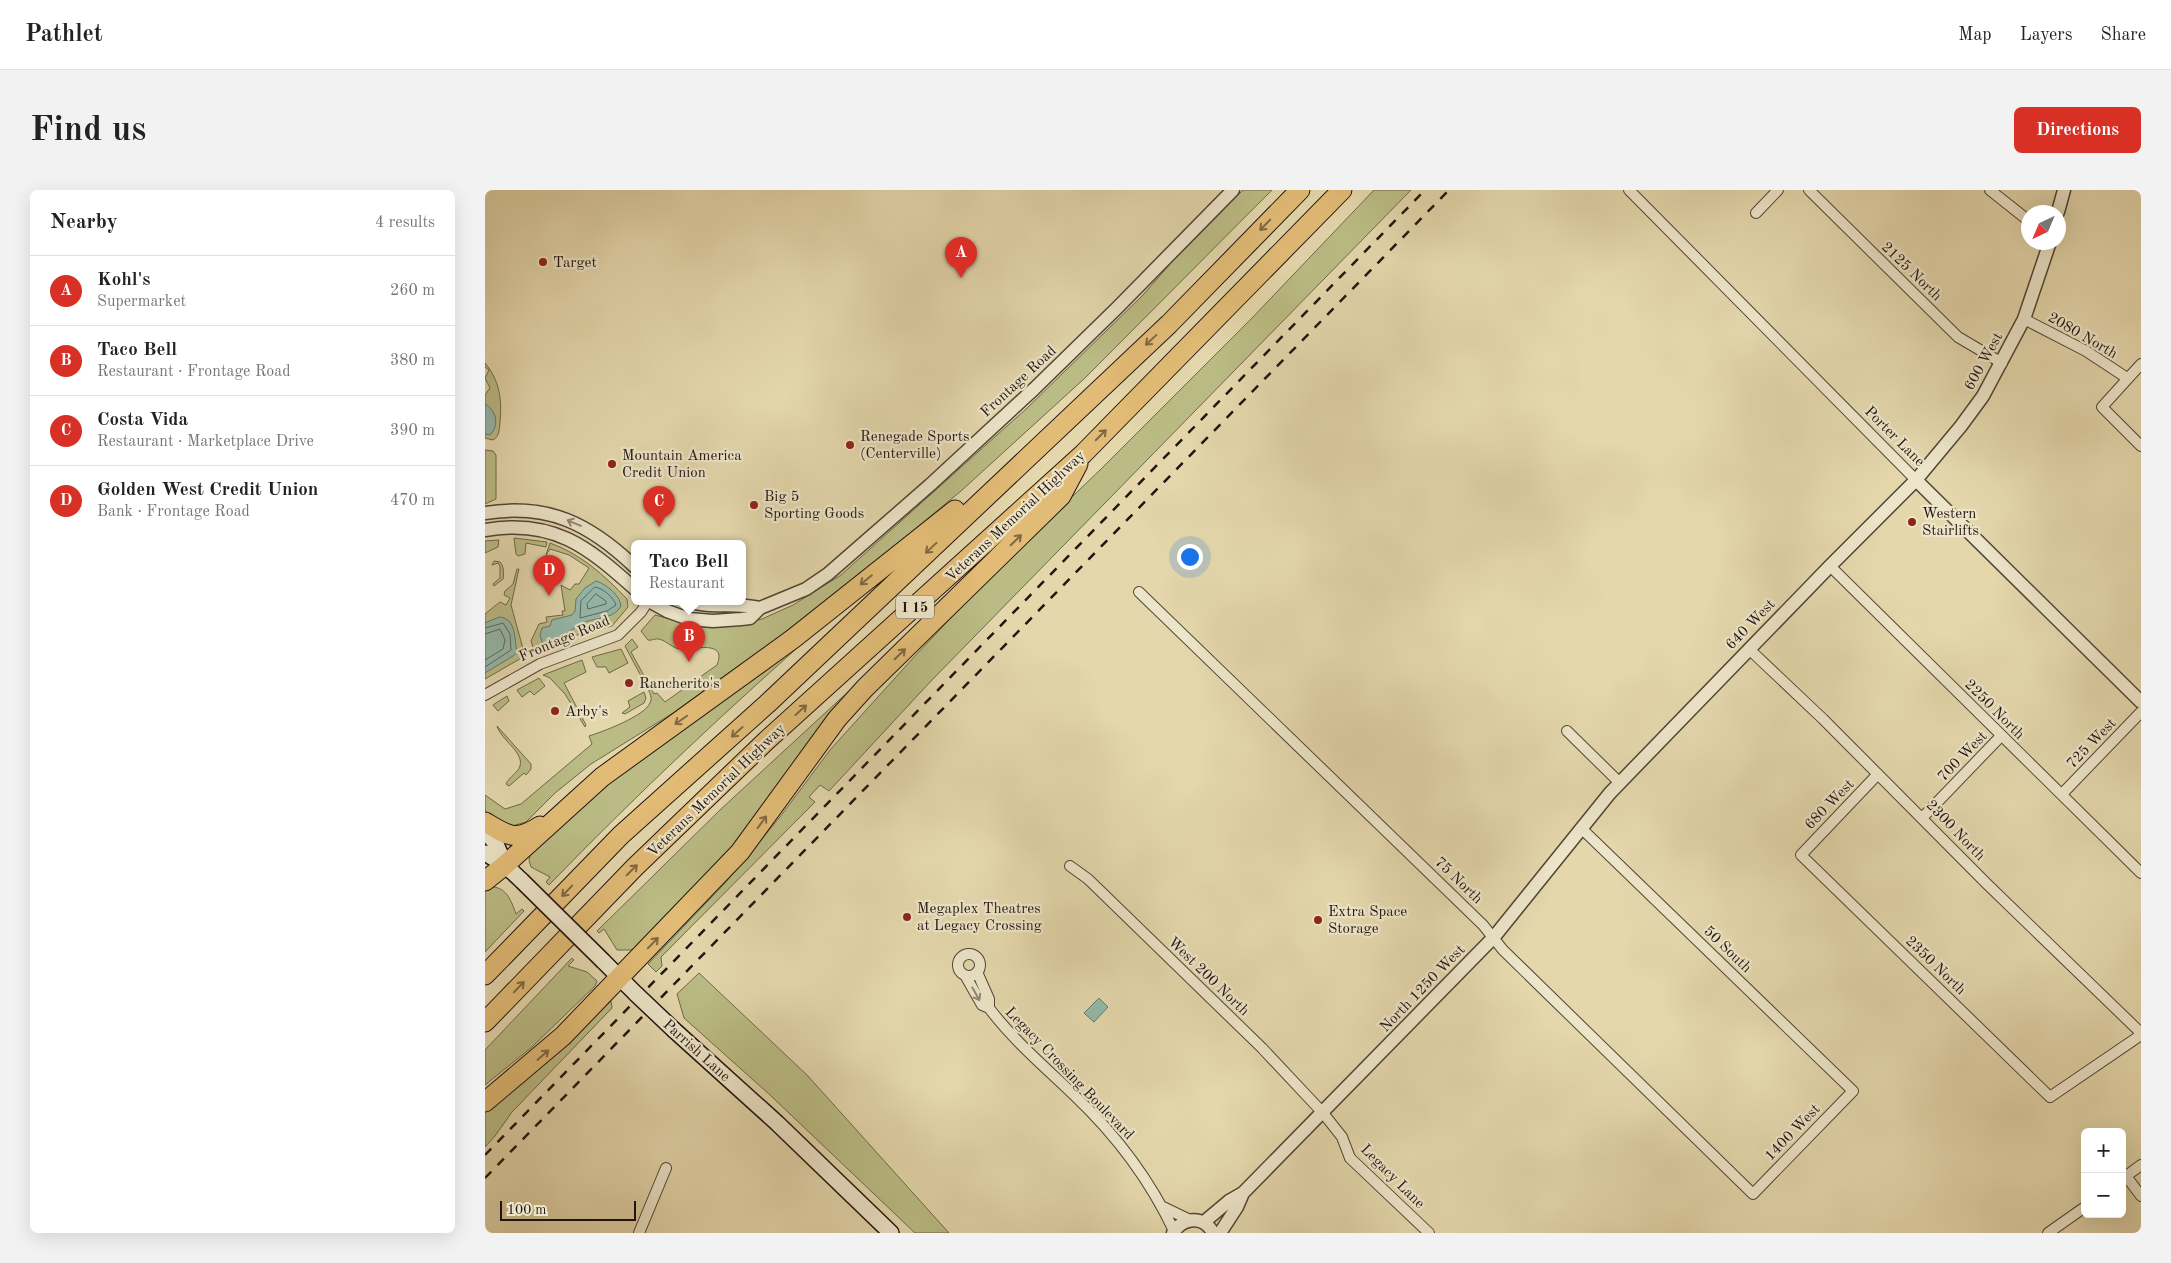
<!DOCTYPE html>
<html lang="en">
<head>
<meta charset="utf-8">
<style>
	body { margin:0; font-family:"Old Standard TT",serif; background:#f2f2f2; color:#222 }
	.controls { position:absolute; right:15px; bottom:15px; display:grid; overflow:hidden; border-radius:8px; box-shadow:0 5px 20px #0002 }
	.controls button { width:45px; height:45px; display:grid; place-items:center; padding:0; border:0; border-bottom:1px solid #e0e0e0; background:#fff; color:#222; font:25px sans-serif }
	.compass { position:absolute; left:1536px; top:15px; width:45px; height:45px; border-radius:50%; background:#fff; box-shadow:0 5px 20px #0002; rotate:224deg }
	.scale { position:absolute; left:15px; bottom:12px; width:136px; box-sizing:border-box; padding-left:5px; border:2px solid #22140f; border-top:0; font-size:14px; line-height:18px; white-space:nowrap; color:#22140f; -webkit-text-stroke:4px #ede5c9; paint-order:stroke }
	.you { position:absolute; left:704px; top:366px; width:18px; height:18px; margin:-12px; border:4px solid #fff; border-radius:50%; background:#1a73e8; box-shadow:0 0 0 8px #1a73e833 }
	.badge { display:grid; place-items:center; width:32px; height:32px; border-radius:50%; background:#d93025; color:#fff; font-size:16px; font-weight:700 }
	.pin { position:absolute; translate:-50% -41px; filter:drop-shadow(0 1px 2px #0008) }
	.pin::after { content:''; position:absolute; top:26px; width:18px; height:15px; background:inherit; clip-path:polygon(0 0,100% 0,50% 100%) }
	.popup { position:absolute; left:146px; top:350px; width:115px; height:65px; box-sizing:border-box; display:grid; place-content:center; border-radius:8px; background:#fff; filter:drop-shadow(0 1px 4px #0005); font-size:16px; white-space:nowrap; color:#767676 }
	.popup b { font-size:19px; color:#222 }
	.popup::after { content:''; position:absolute; left:50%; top:100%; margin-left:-10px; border:10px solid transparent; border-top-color:#fff }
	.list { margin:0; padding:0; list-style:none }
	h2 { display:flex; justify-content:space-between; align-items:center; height:65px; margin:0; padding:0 20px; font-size:21px }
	h2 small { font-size:16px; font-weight:400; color:#767676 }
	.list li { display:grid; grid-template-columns:32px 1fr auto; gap:15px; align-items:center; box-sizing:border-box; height:70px; padding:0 20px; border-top:1px solid #e0e0e0 }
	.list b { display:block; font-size:19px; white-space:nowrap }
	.list p { margin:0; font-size:16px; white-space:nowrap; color:#767676 }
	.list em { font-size:16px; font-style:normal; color:#767676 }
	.map { position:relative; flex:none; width:1656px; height:1043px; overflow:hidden; border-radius:8px }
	header { display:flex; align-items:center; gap:30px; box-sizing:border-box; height:70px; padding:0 25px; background:#fff; border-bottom:1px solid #e0e0e0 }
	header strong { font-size:24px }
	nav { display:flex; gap:28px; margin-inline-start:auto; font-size:18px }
	.intro { display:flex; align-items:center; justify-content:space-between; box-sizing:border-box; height:120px; padding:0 30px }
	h1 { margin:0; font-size:35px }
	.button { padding:12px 22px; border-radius:8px; background:#d93025; color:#fff; font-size:18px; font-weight:700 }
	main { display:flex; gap:30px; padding:0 30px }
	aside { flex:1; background:#fff; border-radius:8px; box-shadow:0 5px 20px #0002 }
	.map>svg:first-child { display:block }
	.green { fill:#bbbc85; stroke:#6e684a }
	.water { fill:#95b9ab; stroke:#67776d }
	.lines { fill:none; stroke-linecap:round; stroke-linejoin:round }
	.shore { stroke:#5c665d; stroke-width:1 }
	.minor-casing { stroke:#524536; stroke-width:12 }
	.tertiary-casing { stroke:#524536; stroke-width:15 }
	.secondary-casing { stroke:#22140f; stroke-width:18 }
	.motorway-casing { stroke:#22140f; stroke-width:21 }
	.minor { stroke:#ede5c9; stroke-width:10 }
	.tertiary { stroke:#ede5c9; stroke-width:12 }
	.secondary { stroke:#ede5c9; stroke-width:15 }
	.motorway { stroke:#e2bc76; stroke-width:19 }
	.rail { stroke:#22140f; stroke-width:2.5; stroke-dasharray:9 9; stroke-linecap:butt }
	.secondary-bridge-casing { stroke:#22140f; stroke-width:18; stroke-linecap:butt }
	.secondary-bridge { stroke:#ede5c9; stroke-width:15 }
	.oneway { stroke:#826842 }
	.oneway2 { stroke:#928775 }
	.poi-dot { fill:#8f2418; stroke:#ede5c9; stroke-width:2 }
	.labels { text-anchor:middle; stroke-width:4.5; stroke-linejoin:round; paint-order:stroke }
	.shield { fill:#ede5c9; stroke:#5f5347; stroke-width:1 }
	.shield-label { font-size:14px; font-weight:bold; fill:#22140f }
	.poi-label { font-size:15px; fill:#22140f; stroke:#ede5c9; text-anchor:start }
	.street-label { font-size:15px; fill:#22140f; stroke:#ede5c9 }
</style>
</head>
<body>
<header>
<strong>Pathlet</strong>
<nav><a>Map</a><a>Layers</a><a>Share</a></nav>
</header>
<div class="intro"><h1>Find us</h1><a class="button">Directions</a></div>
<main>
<aside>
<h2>Nearby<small>4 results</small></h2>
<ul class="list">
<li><span class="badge">A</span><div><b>Kohl's</b><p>Supermarket</p></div><em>260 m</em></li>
<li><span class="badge">B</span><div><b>Taco Bell</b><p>Restaurant · Frontage Road</p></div><em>380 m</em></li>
<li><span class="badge">C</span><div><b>Costa Vida</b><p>Restaurant · Marketplace Drive</p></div><em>390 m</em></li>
<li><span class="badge">D</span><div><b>Golden West Credit Union</b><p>Bank · Frontage Road</p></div><em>470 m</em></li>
</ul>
</aside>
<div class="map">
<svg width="1656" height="1043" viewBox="0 0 1656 1043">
	<rect width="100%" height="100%" fill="#e4d7ac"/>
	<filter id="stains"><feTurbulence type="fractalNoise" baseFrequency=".004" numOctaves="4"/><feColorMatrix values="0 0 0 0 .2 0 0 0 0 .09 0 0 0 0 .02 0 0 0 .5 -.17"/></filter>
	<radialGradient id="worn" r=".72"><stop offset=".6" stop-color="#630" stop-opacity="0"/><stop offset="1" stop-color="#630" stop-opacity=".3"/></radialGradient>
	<path class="green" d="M758 0H787L600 188 476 301 424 344 295 446 188 523 106 574 70 603 41 632 27 636 10 630 0 620V605L20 619 36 614 107 554 104 546C117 542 160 526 165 513 167 509 166 505 164 501L140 456 147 449 153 457 146 462 169 504 172 503 180 512 232 475C243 449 207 460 196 459 188 459 182 451 174 449 170 448 167 451 163 450L156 441 170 425 211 436 252 435 277 429 308 415 356 385 541 219 658 105 685 74Z
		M889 0H926L446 491 344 601 335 595 324 607 330 612 176 767 177 776 171 782 163 774 165 772 240 693 295 627 345 560 429 467 515 376 616 279 767 128Z
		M0 173C15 191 17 210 15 232 14 239 15 246 8 250L0 248V205L5 198 0 188 4 180 0 177Z
		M0 260 8 261 11 265V309L0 314Z
		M29 348 62 352 61 357 41 353 40 364 33 366 31 364Z
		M14 350 13 357 0 363V351Z
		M65 353C96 364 119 385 142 409L143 417 127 436 81 448 49 461 46 451 54 434 62 432 61 427 78 425 77 421H80L76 395 85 400 90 394H94L104 378 84 365 65 359 61 365Z
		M9 371 15 372C19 376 19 384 18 389L9 396 8 394 15 388V376L13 373 7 375Z
		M32 379H34L26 415 40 466 0 489V424L15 412 21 415 25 408 19 405 20 401 28 394Z
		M345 429C248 514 154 602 64 695L61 692 65 687 46 677 44 670 46 662 92 616Z
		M417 452 251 654 149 760H132L119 739 114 743 112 741 235 620Z
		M136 459 143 473 124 483 121 477H112L107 467Z
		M97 470 101 482 79 493 101 535 100 537 80 504 65 488 58 485Z
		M54 488 60 496 49 505 45 501 37 507 32 500Z
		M159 502 161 508 159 513 140 524 137 523 145 517 143 511Z
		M22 506 24 511 13 521 8 515Z
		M12 536 46 574V579L41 585 39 583 24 596 21 594C24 587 33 583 35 576 39 562 16 550 12 536Z
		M7 697C22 697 27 713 31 724L37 719 39 721 0 762V701Z
		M87 768 89 770 83 776 102 782 112 791 110 796 47 857 0 895V860Z
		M214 783 322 885 464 1043H430L285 905 199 828 192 804Z
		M126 811 127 818 27 922 10 946 0 957V921L85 852Z"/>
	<path class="water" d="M0 214C11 220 15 235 5 245L0 244Z
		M111 391C121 394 135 405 136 416 128 430 111 427 98 433 88 438 67 456 57 452L55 445 57 438 65 436 67 430 87 425 90 421 91 409 100 398Z
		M14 427C32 428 29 450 32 462L28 466 0 483V433Z
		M614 808 623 817 609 832 599 823Z"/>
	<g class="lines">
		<path class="shore" d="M110 397C118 398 129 408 131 415L122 421 95 428 96 411Z
			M111 404 121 411V414L103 419 102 414Z
			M0 438 18 433 25 444 26 460 0 477
			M0 444 15 439 20 450 18 459 0 470"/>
		<g class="minor-casing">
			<path id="minor" d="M1144 0 1431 290
				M1324 0 1473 147 1517 173
				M1505 0 1544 31
				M1271 23 1293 0
				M1539 129 1601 161 1642 188
				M1656 174 1617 217 1656 256
				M1345 376 1656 683
				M654 402 998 735 1018 760 1268 1004 1368 901 1096 638
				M1264 459 1338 529 1502 694 1656 843
				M0 505 55 474 133 445 156 422 163 411
				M1082 541 1135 593
				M1393 584 1316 665 1565 907 1656 845
				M1577 604 1656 522
				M1438 627 1516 546
				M585 676 603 689 777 858 838 923 857 947 865 968 944 1043
				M473 775a11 11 0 1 1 22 0a11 11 0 1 1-22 0Z
				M492 782 504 809V818
				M480 785 497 815 504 818C529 851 560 877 590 906 631 945 665 990 689 1041
				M1641 986 1656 1006
				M1637 989 1656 975
				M678 1017 705 1030
				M154 1043 181 978
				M1563 1043 1600 1017"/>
		</g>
		<g class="tertiary-casing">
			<path id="tertiary" d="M1573 22 1579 0
				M1431 290 1656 512
				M0 323C64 313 105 334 150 377
				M0 340C68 328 103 357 150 399
				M164 411 182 421 204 429 228 431 256 429 265 428 275 418 321 399 343 384 445 295 549 199 632 118 748 0
				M202 411C226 419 251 412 275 418
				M719 1032 744 1011 758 1003 1009 747 1125 603 1345 376 1431 290 1476 236 1498 206 1539 129 1565 52
				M688 1043C698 1027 719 1025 728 1043
				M735 1043 752 1017 758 1003"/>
		</g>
		<g class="secondary-casing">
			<path id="secondary" d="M0 641 11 654 20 675
				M0 663 20 675 37 691
				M118 771 151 804
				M189 840 292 933 406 1043"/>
		</g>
		<g class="motorway-casing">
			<path id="motorway" d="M0 632C23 646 31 652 55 636
				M0 691 20 675 117 587 309 448 470 320
				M0 785 136 645 282 514 684 134 815 0
				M0 832 150 677 281 551 598 264 857 0
				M0 912 78 846 255 662 352 529 380 498 576 306 593 274"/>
		</g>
		<use href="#minor" class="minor"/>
		<use href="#tertiary" class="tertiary"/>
		<use href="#secondary" class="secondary"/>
		<use href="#motorway" class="motorway"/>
		<path class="rail" d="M0 965 940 0
			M0 988 964 0"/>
		<g class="secondary-bridge-casing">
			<path id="secondary-bridge" d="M37 691 118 771
				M151 804 189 840"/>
		</g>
		<use href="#secondary-bridge" class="secondary-bridge"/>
	</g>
	<defs><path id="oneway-shaft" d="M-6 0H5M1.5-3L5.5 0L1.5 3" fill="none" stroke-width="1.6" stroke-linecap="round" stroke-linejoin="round" transform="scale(1.25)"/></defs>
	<g class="oneway">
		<use href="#oneway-shaft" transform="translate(780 35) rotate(134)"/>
		<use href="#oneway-shaft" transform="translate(666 150) rotate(137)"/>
		<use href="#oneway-shaft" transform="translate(616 245) rotate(-45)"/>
		<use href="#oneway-shaft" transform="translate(531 350) rotate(-44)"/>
		<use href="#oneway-shaft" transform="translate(446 358) rotate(137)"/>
		<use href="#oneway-shaft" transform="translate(381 390) rotate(141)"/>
		<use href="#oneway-shaft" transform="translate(415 464) rotate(-44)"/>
		<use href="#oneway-shaft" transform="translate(316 520) rotate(-42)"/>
		<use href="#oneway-shaft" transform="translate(196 530) rotate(145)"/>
		<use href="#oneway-shaft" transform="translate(252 542) rotate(138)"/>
		<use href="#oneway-shaft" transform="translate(277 632) rotate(-54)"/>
		<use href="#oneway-shaft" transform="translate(147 680) rotate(-45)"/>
		<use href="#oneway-shaft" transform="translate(82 701) rotate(134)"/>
		<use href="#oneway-shaft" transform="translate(168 753) rotate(-46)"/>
		<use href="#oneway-shaft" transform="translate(34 797) rotate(-46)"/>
		<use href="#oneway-shaft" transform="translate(58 865) rotate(-41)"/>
	</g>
	<g class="oneway2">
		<use href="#oneway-shaft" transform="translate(89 333) rotate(-157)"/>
		<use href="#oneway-shaft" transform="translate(491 804) rotate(61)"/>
	</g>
	<g class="poi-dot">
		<circle cx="58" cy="72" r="5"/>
		<circle cx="365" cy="255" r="5"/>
		<circle cx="127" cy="274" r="5"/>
		<circle cx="269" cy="315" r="5"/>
		<circle cx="1427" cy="332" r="5"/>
		<circle cx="144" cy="493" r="5"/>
		<circle cx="70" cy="521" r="5"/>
		<circle cx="422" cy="727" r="5"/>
		<circle cx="833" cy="730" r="5"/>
	</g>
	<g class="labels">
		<rect class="shield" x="411" y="405.5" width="38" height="23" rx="4"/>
		<g class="shield-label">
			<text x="430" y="422">I 15</text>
		</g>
		<g class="poi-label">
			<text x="68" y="77">Target</text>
			<text x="375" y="251">Renegade Sports<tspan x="375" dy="17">(Centerville)</tspan></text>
			<text x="137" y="270">Mountain America<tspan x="137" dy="17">Credit Union</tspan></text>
			<text x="279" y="311">Big 5<tspan x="279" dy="17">Sporting Goods</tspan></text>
			<text x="1437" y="328">Western<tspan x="1437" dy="17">Stairlifts</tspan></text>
			<text x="154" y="498">Rancherito's</text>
			<text x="80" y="526">Arby's</text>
			<text x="432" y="723">Megaplex Theatres<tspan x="432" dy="17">at Legacy Crossing</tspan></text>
			<text x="843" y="726">Extra Space<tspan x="843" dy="17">Storage</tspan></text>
		</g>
		<g class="street-label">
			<text transform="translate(1427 81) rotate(44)" y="5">2125 North</text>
			<text transform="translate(1598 145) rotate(30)" y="5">2080 North</text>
			<text transform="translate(1498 171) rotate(-61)" y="5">600 West</text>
			<text transform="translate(533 191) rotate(-43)" y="5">Frontage Road</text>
			<text transform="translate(1410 246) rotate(45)" y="5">Porter Lane</text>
			<text transform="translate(530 326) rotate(-43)" y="5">Veterans Memorial Highway</text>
			<text transform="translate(1265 434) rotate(-46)" y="5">640 West</text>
			<text transform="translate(79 448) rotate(-23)" y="5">Frontage Road</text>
			<text transform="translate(1510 519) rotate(45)" y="5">2250 North</text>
			<text transform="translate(1606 553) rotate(-46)" y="5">725 West</text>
			<text transform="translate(1477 566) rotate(-46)" y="5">700 West</text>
			<text transform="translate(231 600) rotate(-44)" y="5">Veterans Memorial Highway</text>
			<text transform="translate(1344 614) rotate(-46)" y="5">680 West</text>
			<text transform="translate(1471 640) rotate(46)" y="5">2300 North</text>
			<text transform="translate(974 690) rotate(44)" y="5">75 North</text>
			<text transform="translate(1243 759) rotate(44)" y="5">50 South</text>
			<text transform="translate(1451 775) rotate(44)" y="5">2350 North</text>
			<text transform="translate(724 786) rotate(44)" y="5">West 200 North</text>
			<text transform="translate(937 798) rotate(-46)" y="5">North 1250 West</text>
			<text transform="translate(212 860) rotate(42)" y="5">Parrish Lane</text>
			<text transform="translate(585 883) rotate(46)" y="5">Legacy Crossing Boulevard</text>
			<text transform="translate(1307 942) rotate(-46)" y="5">1400 West</text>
			<text transform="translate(908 986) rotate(45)" y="5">Legacy Lane</text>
		</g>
	</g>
	<rect width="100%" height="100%" filter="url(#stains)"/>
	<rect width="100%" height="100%" fill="url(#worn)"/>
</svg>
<div class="controls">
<button>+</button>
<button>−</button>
</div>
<svg class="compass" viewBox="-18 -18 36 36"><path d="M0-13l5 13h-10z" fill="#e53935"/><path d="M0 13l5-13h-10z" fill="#767676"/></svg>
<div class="scale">100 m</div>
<div class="you"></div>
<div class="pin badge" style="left:476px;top:88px">A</div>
<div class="pin badge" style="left:204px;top:472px">B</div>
<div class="popup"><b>Taco Bell</b>Restaurant</div>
<div class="pin badge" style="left:174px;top:337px">C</div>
<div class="pin badge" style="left:64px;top:406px">D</div>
</div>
</main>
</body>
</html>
